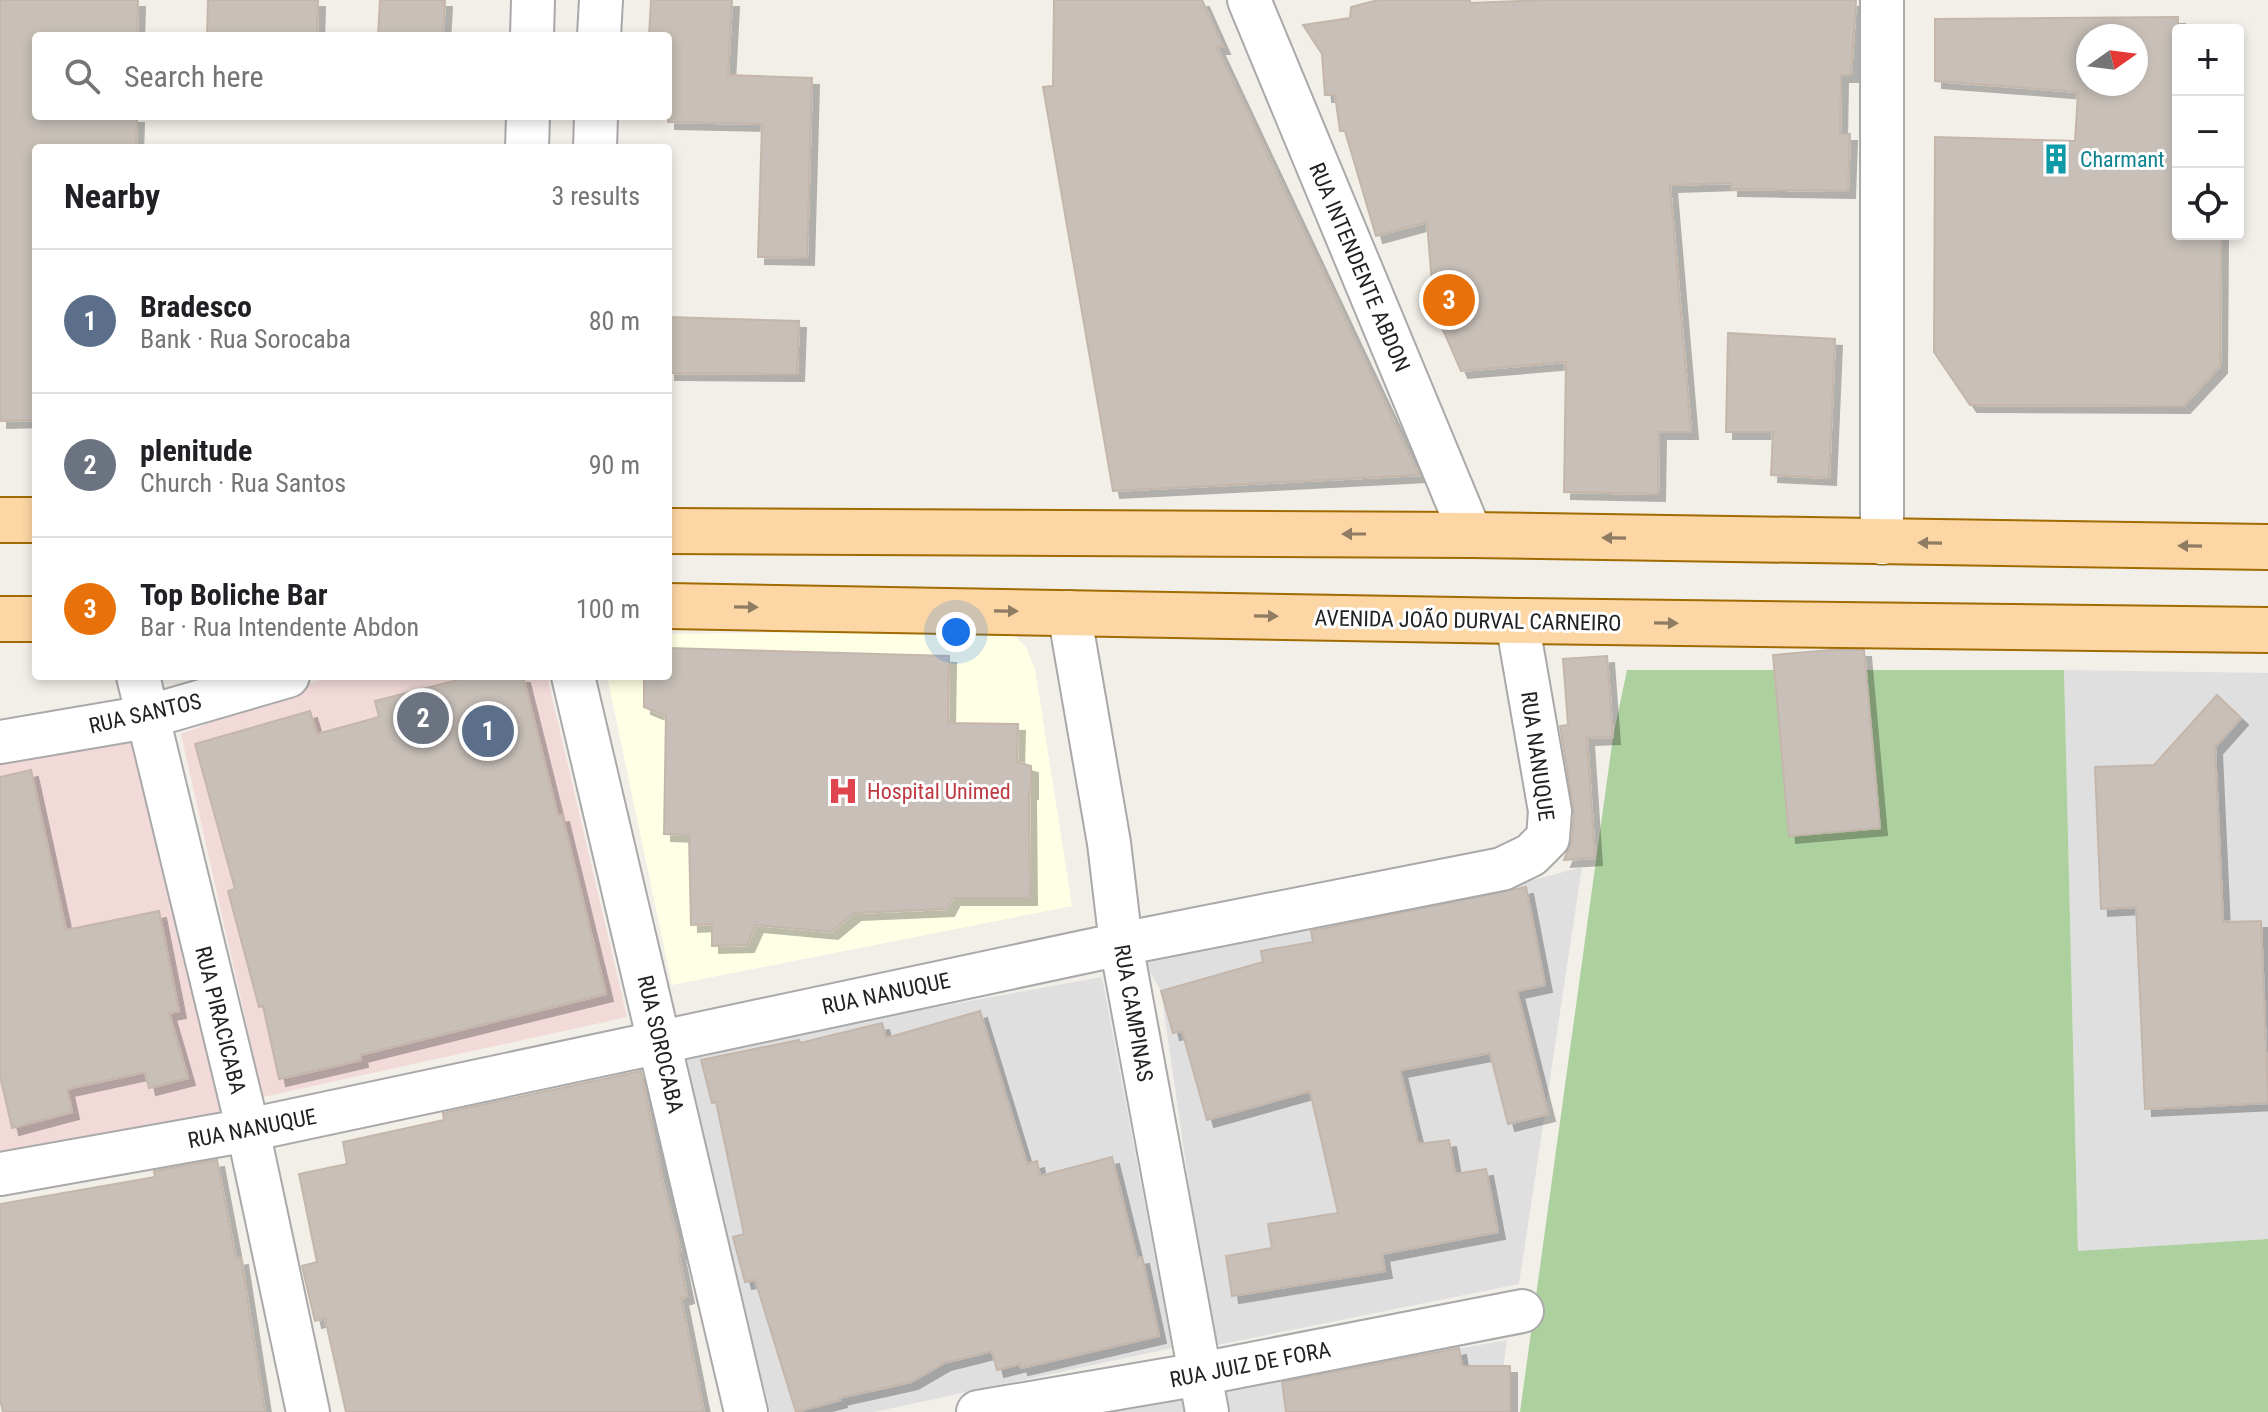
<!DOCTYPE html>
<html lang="en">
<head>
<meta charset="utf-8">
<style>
	body { margin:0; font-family:"Roboto Condensed",sans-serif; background:#f2f2f2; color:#202124 }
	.controls { position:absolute; right:24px; top:24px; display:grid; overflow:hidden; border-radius:8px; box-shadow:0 4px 12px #0003 }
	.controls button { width:72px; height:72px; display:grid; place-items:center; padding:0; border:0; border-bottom:2px solid #e0e0e0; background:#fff; color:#202124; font:40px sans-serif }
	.compass { position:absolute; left:2076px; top:24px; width:72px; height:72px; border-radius:50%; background:#fff; box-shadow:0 4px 12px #0003; rotate:76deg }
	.you { position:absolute; left:956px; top:632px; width:28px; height:28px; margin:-20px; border:6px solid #fff; border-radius:50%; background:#1a73e8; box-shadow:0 0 0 12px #1a73e833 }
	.badge { display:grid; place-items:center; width:52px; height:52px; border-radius:50%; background:#0f766e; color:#fff; font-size:26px; font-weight:700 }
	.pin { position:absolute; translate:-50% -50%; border:4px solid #fff; box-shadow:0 2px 8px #0006 }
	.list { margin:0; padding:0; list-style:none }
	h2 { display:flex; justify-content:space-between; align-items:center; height:104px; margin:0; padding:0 32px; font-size:34px }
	h2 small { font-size:26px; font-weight:400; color:#757577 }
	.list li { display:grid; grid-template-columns:52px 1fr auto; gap:24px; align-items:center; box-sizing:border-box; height:144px; padding:0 32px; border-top:2px solid #e0e0e0 }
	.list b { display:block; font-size:30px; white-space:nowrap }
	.list p { margin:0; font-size:26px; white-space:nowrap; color:#757577 }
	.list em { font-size:26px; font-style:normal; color:#757577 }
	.icon { flex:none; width:44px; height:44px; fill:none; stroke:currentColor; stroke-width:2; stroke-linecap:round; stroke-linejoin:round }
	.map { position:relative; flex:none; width:2268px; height:1412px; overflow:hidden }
	.search { position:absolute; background:#fff; box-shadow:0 4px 12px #0003; left:32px; top:32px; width:640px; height:88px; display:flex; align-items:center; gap:20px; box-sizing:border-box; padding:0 28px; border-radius:8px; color:#757577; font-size:30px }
	.panel { position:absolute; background:#fff; box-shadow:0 4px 12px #0003; left:32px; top:144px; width:640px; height:536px; border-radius:8px }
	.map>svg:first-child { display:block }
	.residential { fill:#e0dfdf }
	.commercial { fill:#f2dad9 }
	.education { fill:#ffffe5 }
	.forest { fill:#add19e }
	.building { fill:#c7bfb8; stroke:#c4b6ab; stroke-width:2; fill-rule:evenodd; filter:url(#shadow) }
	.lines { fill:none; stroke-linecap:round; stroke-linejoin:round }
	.minor-casing { stroke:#a9a9a9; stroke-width:46 }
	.major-casing { stroke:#a06b00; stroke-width:48 }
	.minor { stroke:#fff; stroke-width:42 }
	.major { stroke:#fcd6a4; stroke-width:44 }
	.oneway { fill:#8f7c63 }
	.labels { text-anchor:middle; stroke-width:6; stroke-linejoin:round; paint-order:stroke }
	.culture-label { font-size:22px; fill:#0d838f; stroke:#fff; text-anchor:start }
	.street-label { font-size:22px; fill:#222; stroke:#fff }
	.health-label { font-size:22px; fill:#be3a42; stroke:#fff; text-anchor:start }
</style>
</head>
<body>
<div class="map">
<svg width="2268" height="1412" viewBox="0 0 2268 1412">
	<defs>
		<filter id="shadow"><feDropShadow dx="7" dy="7" stdDeviation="0" flood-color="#0004"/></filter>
	</defs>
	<rect width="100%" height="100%" fill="#f2efe9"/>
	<path class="residential" d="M2064 670 2268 673V1239L2078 1252Z
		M1582 867 1519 1284 1212 1346 1161 991 1144 962 1363 915 1458 900Z
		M1102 977 1172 1348 874 1412H770L719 1200 678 1054Z
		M1507 1340 1497 1412H1217L1214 1392Z
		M1190 1389 1194 1412H1070Z"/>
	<path class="commercial" d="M330 676H547L627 1017 263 1097 181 734Z
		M141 728 232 1118 0 1158V757Z"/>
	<path class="education" d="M997 630 1013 634 1026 647 1035 669 1072 906 672 985 607 676H668V634Z"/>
	<path class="forest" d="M1627 670H2064L2078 1251 2268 1239V1412H1520L1613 737Z"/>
	<path class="building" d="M0 0H138L137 36H36V116H137L136 148H36V420L0 421Z
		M208 0H318L317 36H207Z
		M380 0H445L443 36H378Z
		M651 0H732L728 75 812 78 807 258 758 257 762 124 668 122V36H649Z
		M1054 0H1202L1223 47H1217L1419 475 1113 491 1043 87 1053 86Z
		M1378 0H1470V3L1542 0H1856L1851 75H1841L1840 134H1850L1848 191 1731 189V183L1670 185 1691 432H1659L1658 494 1564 492 1566 362 1461 371 1434 309 1427 222 1376 236 1345 131H1340L1335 95H1325L1322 54 1303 25 1350 18 1351 7Z
		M2178 17V234H2221L2220 366 2183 406 1970 405 1934 352 1935 137 2075 141 2078 92 1935 81V19ZM2088 36H2136V84H2088Z
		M668 317 799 321 797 374 668 373Z
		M1728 333 1835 339 1829 478 1771 475 1773 432H1726Z
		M668 648 949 656 948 723 1018 724 1017 762 1031 766V792H1029L1030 898H953L947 909 854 913 831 932 756 925 747 945 712 946V924L691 925 689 835 664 834 666 716 644 707V676H668Z
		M1831 650H1864L1880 828 1789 836 1773 655Z
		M1607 656 1613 737 1587 738 1595 858 1564 860 1572 840 1574 812 1560 726 1568 725 1563 659Z
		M473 676H523L558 816 562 815 606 994 360 1055 361 1060 279 1079 263 1006 259 1007 228 891 235 889 195 744 310 711 317 734 379 717 375 701Z
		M2217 695 2241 718 2215 747 2223 922 2261 921 2268 1103 2145 1109 2136 907 2101 909 2095 767 2154 765Z
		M31 770 66 930 159 911 179 1011 169 1013 188 1078 149 1088 145 1072 67 1089 72 1112 12 1128 0 1076V777Z
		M1526 887 1545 985 1517 991 1548 1114 1508 1124 1490 1053 1400 1070 1418 1144 1449 1140 1455 1174 1486 1169 1498 1232 1382 1254 1385 1271 1232 1296 1226 1256 1272 1248 1268 1224 1338 1213 1310 1091 1207 1120 1182 1031 1173 1033 1161 991 1263 962 1261 951 1313 942 1311 931Z
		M980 1011 1027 1164 1037 1161 1040 1176 1112 1157 1137 1258 1142 1257 1159 1336 1021 1368 1020 1364 997 1370 992 1351 944 1363 911 1382 839 1398 840 1400 796 1412 755 1280 745 1282 733 1237 744 1234 716 1102 712 1103 701 1060 799 1040 800 1043 882 1023 886 1038Z
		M641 1071 663 1183 681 1252H678L687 1296 681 1298 704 1412H346L325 1318 315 1321 302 1266 317 1262 299 1174 347 1164 343 1142 444 1120 443 1113Z
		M217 1160 236 1259 241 1258 265 1412H3L0 1399V1204L155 1177 154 1171Z
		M1459 1348 1462 1366H1510V1412H1286L1282 1382Z"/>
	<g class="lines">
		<g class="minor-casing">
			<path id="minor" d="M1249 0 1471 535
				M532 36 533 0
				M599 36 601 0
				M527 148 528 116
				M595 148 596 116
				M1882 543V0
				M1069 612 1109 843 1121 944 1207 1412
				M138 676 248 1130 308 1412
				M573 676 746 1412
				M0 742 147 717 288 676
				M0 1174 248 1130 1121 944 1502 869 1531 855 1548 838 1550 811 1517 621
				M978 1412 1200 1374 1522 1311"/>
		</g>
		<g class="major-casing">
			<path id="major" d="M0 520H36
				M668 531 1471 535 2268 547
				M668 606 1517 621 2268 630
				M0 619H36"/>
		</g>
		<use href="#minor" class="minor"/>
		<use href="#major" class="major"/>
	</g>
	<defs><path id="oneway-solid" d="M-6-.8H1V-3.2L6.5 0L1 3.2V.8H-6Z" transform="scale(2)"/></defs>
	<g class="oneway">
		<use href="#oneway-solid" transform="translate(1354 534) rotate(-180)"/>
		<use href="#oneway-solid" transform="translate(1614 538) rotate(-179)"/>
		<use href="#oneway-solid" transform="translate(1930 543) rotate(-179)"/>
		<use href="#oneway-solid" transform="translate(2190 546) rotate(-179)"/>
		<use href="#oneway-solid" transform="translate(746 607) rotate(1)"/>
		<use href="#oneway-solid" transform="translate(1006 611) rotate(1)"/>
		<use href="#oneway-solid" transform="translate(1266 616) rotate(1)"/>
		<use href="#oneway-solid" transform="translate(1666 623) rotate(1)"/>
	</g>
	<defs>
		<g id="building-bare" transform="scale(2.4)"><path d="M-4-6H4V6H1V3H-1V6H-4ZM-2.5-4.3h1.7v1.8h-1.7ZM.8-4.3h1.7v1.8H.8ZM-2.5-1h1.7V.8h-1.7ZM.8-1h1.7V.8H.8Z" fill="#0f9aa8" stroke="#fff" stroke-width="2.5" paint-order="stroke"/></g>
		<g id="hospital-bare" transform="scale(2.4)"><path d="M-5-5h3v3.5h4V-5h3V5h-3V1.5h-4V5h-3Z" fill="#e0444e" stroke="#fff" stroke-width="2.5" paint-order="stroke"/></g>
	</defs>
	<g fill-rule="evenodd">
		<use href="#building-bare" x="2056" y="159"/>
		<use href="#hospital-bare" x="843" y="791"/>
	</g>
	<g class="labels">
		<g class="culture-label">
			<text x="2080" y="167">Charmant</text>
		</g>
		<g class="street-label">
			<text transform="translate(1360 267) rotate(67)" y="8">RUA INTENDENTE ABDON</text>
			<text transform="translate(1468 620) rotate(1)" y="8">AVENIDA JOÃO DURVAL CARNEIRO</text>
			<text transform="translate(145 713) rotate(-13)" y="8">RUA SANTOS</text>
			<text transform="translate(1538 756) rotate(82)" y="8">RUA NANUQUE</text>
			<text transform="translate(886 993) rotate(-12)" y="8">RUA NANUQUE</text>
			<text transform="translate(1134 1013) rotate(80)" y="8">RUA CAMPINAS</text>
			<text transform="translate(221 1020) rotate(76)" y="8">RUA PIRACICABA</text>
			<text transform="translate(661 1044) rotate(77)" y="8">RUA SOROCABA</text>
			<text transform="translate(252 1128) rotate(-11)" y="8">RUA NANUQUE</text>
			<text transform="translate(1250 1364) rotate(-11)" y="8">RUA JUIZ DE FORA</text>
		</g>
		<g class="health-label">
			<text x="867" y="799">Hospital Unimed</text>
		</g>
	</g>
</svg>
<div class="controls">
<button>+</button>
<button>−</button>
<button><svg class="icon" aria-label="locate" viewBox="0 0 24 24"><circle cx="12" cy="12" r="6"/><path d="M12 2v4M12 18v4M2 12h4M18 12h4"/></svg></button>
</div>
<svg class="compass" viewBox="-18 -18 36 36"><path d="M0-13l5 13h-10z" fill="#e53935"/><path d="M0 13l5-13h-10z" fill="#757577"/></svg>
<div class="you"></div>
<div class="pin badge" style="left:488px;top:731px;background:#5c6f8a">1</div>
<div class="pin badge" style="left:423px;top:718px;background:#6b7280">2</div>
<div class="pin badge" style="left:1449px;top:300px;background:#e8710a">3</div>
<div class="search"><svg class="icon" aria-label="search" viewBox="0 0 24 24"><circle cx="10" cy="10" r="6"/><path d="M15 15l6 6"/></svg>Search here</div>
<section class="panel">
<h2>Nearby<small>3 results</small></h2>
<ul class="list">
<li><span class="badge" style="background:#5c6f8a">1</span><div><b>Bradesco</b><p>Bank · Rua Sorocaba</p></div><em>80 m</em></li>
<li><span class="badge" style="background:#6b7280">2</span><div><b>plenitude</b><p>Church · Rua Santos</p></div><em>90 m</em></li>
<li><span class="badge" style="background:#e8710a">3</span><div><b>Top Boliche Bar</b><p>Bar · Rua Intendente Abdon</p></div><em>100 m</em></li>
</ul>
</section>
</div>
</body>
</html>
